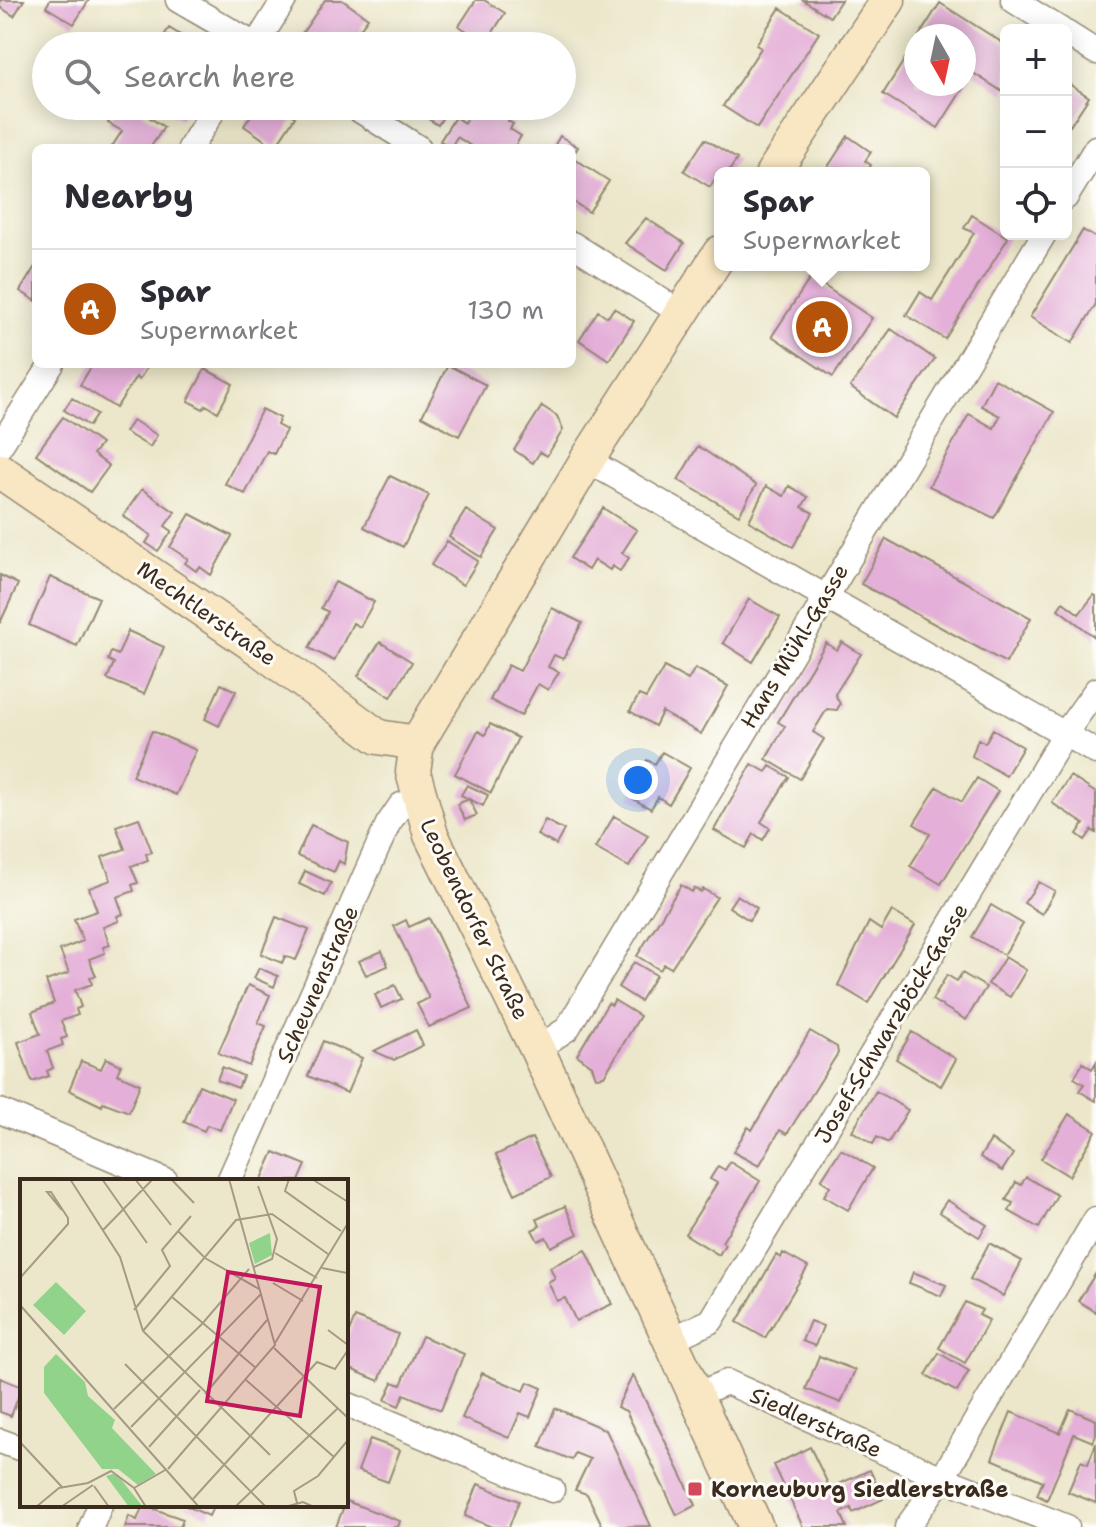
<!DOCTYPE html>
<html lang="en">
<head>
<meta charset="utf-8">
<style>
	body { margin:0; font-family:"Shantell Sans",sans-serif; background:#f7f7f7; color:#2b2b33 }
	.controls { position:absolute; right:24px; top:24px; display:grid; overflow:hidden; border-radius:12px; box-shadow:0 4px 20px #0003 }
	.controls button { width:72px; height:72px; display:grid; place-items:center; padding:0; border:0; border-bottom:2px solid #e1e1e2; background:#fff; color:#2b2b33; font:40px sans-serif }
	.compass { position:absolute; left:904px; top:24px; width:72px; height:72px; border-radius:50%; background:#fff; box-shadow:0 4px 20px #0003; rotate:171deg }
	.you { position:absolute; left:638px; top:780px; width:28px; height:28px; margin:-20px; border:6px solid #fff; border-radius:50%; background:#1a73e8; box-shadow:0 0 0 12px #1a73e833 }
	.badge { display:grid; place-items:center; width:52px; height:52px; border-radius:50%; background:#b45309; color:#fff; font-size:26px; font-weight:700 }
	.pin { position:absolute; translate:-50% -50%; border:4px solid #fff; box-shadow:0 2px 8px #0006 }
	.popup { position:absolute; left:714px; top:167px; width:216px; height:104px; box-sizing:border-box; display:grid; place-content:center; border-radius:12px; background:#fff; filter:drop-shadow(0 2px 6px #0005); font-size:26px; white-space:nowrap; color:#7c7c81 }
	.popup b { font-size:30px; color:#2b2b33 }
	.popup::after { content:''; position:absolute; left:50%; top:100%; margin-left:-16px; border:16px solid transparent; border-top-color:#fff }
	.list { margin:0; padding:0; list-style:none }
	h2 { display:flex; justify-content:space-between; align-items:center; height:104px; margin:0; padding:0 32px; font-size:34px }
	h2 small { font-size:26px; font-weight:400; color:#7c7c81 }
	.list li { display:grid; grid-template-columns:52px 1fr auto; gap:24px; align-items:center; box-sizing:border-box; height:120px; padding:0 32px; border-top:2px solid #e1e1e2 }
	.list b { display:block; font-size:30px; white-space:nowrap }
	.list p { margin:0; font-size:26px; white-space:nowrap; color:#7c7c81 }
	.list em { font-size:26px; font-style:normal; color:#7c7c81 }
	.icon { flex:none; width:44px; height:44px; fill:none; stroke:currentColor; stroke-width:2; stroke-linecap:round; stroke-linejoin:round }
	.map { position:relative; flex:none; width:1096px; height:1527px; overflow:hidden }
	.search { position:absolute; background:#fff; box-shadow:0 4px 20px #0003; left:32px; top:32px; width:544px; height:88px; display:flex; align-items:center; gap:20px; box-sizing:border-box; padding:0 28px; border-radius:44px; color:#7c7c81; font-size:30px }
	.panel { position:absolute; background:#fff; box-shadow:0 4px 20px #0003; left:32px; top:144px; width:544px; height:224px; border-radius:12px }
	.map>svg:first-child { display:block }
	.building { fill:#e4afd8 }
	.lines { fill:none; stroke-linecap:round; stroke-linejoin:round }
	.street-casing { stroke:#948874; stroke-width:27 }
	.secondary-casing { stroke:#948874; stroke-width:37 }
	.street { stroke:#fff; stroke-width:24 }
	.secondary { stroke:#f9e7c3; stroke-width:34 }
	.poi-dot { fill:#d1495b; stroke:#fdfcf7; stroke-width:3 }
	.labels { text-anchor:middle; stroke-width:6; stroke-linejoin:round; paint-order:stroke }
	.street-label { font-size:22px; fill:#3b2a1e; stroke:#fdfcf7 }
	.poi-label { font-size:22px; font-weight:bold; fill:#3b2a1e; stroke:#fdfcf7; text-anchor:start }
	.inset-road { fill:none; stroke:#a59b85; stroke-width:2 }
	.view { fill:#c2185b; fill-opacity:0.15; stroke:#c2185b; stroke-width:4 }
	.inset-edge { fill:none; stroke:#3b2a1e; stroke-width:4 }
</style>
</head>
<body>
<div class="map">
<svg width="1096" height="1527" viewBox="0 0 1096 1527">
	<rect width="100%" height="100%" fill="#fdfcf7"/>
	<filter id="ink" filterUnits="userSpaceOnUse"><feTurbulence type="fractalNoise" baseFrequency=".0125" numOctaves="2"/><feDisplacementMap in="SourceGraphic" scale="16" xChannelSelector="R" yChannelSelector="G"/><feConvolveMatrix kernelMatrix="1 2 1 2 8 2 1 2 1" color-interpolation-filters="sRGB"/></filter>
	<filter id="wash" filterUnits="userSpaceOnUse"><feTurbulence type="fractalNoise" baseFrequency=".006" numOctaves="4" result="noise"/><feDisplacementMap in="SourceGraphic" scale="32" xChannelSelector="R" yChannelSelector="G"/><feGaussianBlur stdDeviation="1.8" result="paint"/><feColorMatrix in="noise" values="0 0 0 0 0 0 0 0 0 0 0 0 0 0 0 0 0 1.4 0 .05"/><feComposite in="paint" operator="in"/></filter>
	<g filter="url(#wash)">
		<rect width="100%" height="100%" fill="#ece7ca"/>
		<g id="blocks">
			<path class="building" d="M0 0H24L14 16 0 7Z
				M50 0H89L74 24 46 7Z
				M325 0H342L368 18 360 29 375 39 370 46H312L299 38Z
				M476 0H484L505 13 486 43 459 26Z
				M803 0H841L830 17Z
				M940 3 1006 45V94L973 73 938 128 883 94 916 41V84H964V36H919Z
				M780 8 819 33 757 128 723 106 761 48 756 45Z
				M169 28 198 46H157Z
				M1066 82 1089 97 1070 126 1066 123Z
				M118 106H132L164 127 150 148H111L122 131 108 123Z
				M158 106H188L180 119Z
				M257 106H294L289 113 295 117 275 147 244 126Z
				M387 106H450L438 125 411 108 405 117Z
				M475 106 494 109 501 106 513 113 508 121 513 124 510 129 521 136 514 148H474L457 137 451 147 440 141 455 117 464 123Z
				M560 136 578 147 572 157 609 181 589 212 572 201V148H553Z
				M848 136 871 152 865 161 871 165 866 173H824Z
				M705 139 737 159 728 173H720V181L716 178 710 187 684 171Z
				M972 215 1008 238 945 339 906 315 920 292 932 300 974 233 964 228Z
				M646 218 684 243 667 270 625 243Z
				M1083 230 1096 238V304L1072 343 1030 317Z
				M36 265V301L20 291Z
				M811 277 872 318 833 377 772 336Z
				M614 308 634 321 609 360 579 340 598 311 608 317Z
				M891 329 935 359 894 418 850 387Z
				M93 364H149L139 380 136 377 116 408 80 385Z
				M448 365 486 385 459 436 422 416Z
				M205 369 233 384 218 412 206 405 203 409 188 401Z
				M995 379 1054 412 994 518 929 486 969 414 994 428 1000 416 981 406Z
				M72 398 97 414 89 426 64 410Z
				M542 406 557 416 563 430 547 456 540 452 533 463 514 450Z
				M262 409 280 418 277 425 286 430 274 454 267 451 245 494 225 484Z
				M63 417 101 444 93 454 109 466 90 492 36 454Z
				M133 420 157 435 150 447 125 432Z
				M698 446 756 485 739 515 678 480Z
				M390 476 429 495 403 547 364 527Z
				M766 486 784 496 789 486 808 497 802 507 813 513 793 547 749 521Z
				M142 489 175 512 165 526 172 531 158 551 146 543 151 535 123 516Z
				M603 508 637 530 622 553 629 558 620 571 612 566 610 570 594 560 588 570 570 558Z
				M466 510 498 530 481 557 449 537Z
				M190 514 232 536 211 575 200 567 196 571 185 563 188 559 170 547Z
				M886 539 1031 618 1006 663 861 584Z
				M447 541 478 561 463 585 431 565Z
				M0 575 18 584 0 623Z
				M50 577 99 598 77 646 29 625Z
				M335 582 374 602 360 627 353 623 334 661 309 648 328 612 321 608Z
				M1094 595 1096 596V638L1058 609 1063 602 1079 614Z
				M749 599 780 617 753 662 723 643Z
				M552 608 582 623 563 659 554 655 548 667 559 672 548 690 538 684 521 716 490 700 508 665 520 671Z
				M128 631 164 647 144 694 107 679 114 663 108 660 111 652 118 655Z
				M380 642 412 662 391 697 358 676Z
				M842 642 861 654 835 694 840 704 837 710 827 709 813 732 824 739 800 779 766 759 785 726 778 722 826 643 837 650Z
				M664 667 688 680 695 668 728 686 701 734 662 712 655 726 630 711 639 695 646 698Z
				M221 684 236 691 219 726 205 719Z
				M490 724 518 738 491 793 455 774 478 731 485 735Z
				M993 729 1023 747 1006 776 972 756 978 739 985 743Z
				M152 731 196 750 176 795 132 776Z
				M662 752 690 768 669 804 658 797 651 809 630 797 647 760 655 764Z
				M752 764 766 772 770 766 789 777 761 822 770 828 763 840 754 834 746 848 714 830Z
				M1070 776 1096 793V833L1092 830 1085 840 1077 834 1084 824 1052 803Z
				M977 778 998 791 941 884 910 866 930 834 914 824 937 787 962 802Z
				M467 785 488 795 483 806 461 795Z
				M469 799 477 815 465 820 457 804Z
				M614 816 648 835 629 867 595 848Z
				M139 818 152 852 146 854 148 860 131 866 138 883 132 885 134 891 117 897 123 914 117 916 119 921 103 927 110 945 103 947 105 953 89 959 96 976 90 977 92 984 75 990 81 1007 76 1009 78 1015 61 1021 67 1037 61 1039 63 1045 47 1051 53 1068 47 1071 49 1076 32 1082 18 1042 40 1034 32 1012 54 1003 46 981 69 973 60 950 83 941 74 919 97 911 89 888 111 880 102 857 125 849 116 826Z
				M545 820 564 830 556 845 537 835Z
				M311 825 348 842 344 864 339 861 334 872 297 856Z
				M305 871 331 883 325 896 299 884Z
				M1039 882 1055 891 1042 914 1024 903Z
				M681 885 692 892 694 888 701 892 703 889 717 897 671 968 664 964 660 970 637 956Z
				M737 895 757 908 749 920 729 907Z
				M991 905 1023 924 1004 955 972 937Z
				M892 911 915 925 868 1003 838 985 869 922 881 930Z
				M276 917 309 930 296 960 285 956 282 963 261 954Z
				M429 918 472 1008 429 1027 417 1004 429 998 394 926 406 920 409 927Z
				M382 951 388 966 366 975 359 961Z
				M1005 957 1026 970 1010 997 988 984Z
				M634 962 656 975 640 1001 618 987Z
				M259 968 278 976 274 987 254 978Z
				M962 973 986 987 966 1020 932 1000 947 975 957 981Z
				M248 985 270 995 258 1023 266 1026 249 1066 218 1053Z
				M395 985 402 999 381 1008 375 995Z
				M614 1000 640 1016 604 1076 596 1077 592 1066 577 1055 608 1003 612 1005Z
				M416 1030 423 1045 394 1060 374 1051Z
				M810 1031 837 1047 838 1053 787 1134 780 1130 759 1166 733 1152 748 1127 752 1130Z
				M912 1032 956 1059 941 1086 896 1059Z
				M323 1041 362 1058 347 1093 308 1076Z
				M106 1058 121 1065 117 1074 140 1084 129 1112 103 1102 102 1106 69 1090 81 1061 101 1069Z
				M1096 1062V1101L1079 1091 1084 1084 1074 1078 1083 1063 1092 1069Z
				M222 1067 243 1076 238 1088 217 1080Z
				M199 1085 233 1099 220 1130 207 1125 204 1131 184 1122Z
				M876 1091 908 1110 888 1143 877 1137 873 1144 852 1131Z
				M1069 1114 1096 1131 1069 1176 1041 1159Z
				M532 1138 551 1177 515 1194 496 1155Z
				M991 1140 1013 1154 1002 1171 980 1157Z
				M841 1149 873 1168 848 1210 824 1196 830 1186 821 1180Z
				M274 1152 306 1165 299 1181H261Z
				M730 1162 760 1181 722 1242 725 1244 719 1255 685 1234 717 1183 710 1179 718 1166 725 1170Z
				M1026 1177 1057 1195 1039 1228 1009 1211 1013 1203 1006 1200 1016 1182 1021 1185Z
				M947 1200 987 1225 979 1237 939 1212Z
				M565 1206 578 1234 551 1247 546 1237 538 1241 532 1230 540 1226 537 1219Z
				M989 1243 1022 1261 1003 1296 970 1279Z
				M586 1250 612 1304 576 1321 565 1298 557 1301 548 1282 555 1278 550 1267Z
				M783 1253 808 1267 765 1338 737 1322 776 1255 781 1258Z
				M913 1272 946 1285 941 1296 909 1283Z
				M1096 1273V1312L1078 1301Z
				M965 1302 982 1310 979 1315 989 1320 965 1363 939 1348Z
				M355 1317 398 1334 379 1381 346 1367V1340Z
				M810 1321 823 1326 815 1346 802 1341Z
				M422 1336 464 1354 441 1410 404 1394 399 1406 385 1400 393 1382 401 1385Z
				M939 1353 969 1371 957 1392 926 1375Z
				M819 1356 855 1370 841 1403 806 1389Z
				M482 1373 524 1391 528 1382 542 1388 530 1417 520 1413 509 1438 462 1418Z
				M633 1375 696 1505 677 1515 626 1411 617 1407Z
				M0 1378 22 1387 11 1416 0 1412Z
				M555 1408 606 1430 651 1526 603 1527 587 1494 575 1490 590 1459 575 1453 572 1460 540 1447Z
				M1070 1409 1096 1420V1434L1093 1442 1074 1434 1047 1500 1037 1495 1043 1481 992 1459 1011 1412 1060 1433Z
				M370 1439 400 1450 388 1482 358 1471Z
				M1096 1443V1503L1068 1492 1081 1461 1088 1464Z
				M810 1447 830 1488 870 1470 883 1499 853 1513 851 1508 841 1513 847 1527H803L774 1465Z
				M478 1484 519 1501 509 1527H492L465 1516Z
				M346 1501 400 1521 398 1527H336Z
				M143 1505 183 1519 180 1527H125L129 1516 137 1520Z
				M184 1505H214L209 1516Z"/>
		</g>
	</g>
	<g filter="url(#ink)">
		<use href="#blocks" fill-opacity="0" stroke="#948874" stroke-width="2"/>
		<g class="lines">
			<g class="street-casing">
				<path id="street" d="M178 0 257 46
					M1013 0 1061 30
					M1066 33 1096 52
					M255 46 284 0
					M353 106 419 148
					M190 148 216 106
					M1066 197 1096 148
					M572 244 681 313
					M0 446 52 364
					M587 460 1096 752
					M537 1049 567 1029 1044 234
					M0 1111 166 1181
					M229 1181 388 824 401 805 418 798
					M672 1339 711 1321 1066 732 1096 690
					M698 1394 727 1382 942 1478 1067 1527
					M346 1404 552 1490
					M0 1441 22 1449
					M91 1527 100 1505
					M907 1527 942 1478 1096 1219"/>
			</g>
			<g class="secondary-casing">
				<path id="secondary" d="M773 173 888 0
					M720 253 587 460 417 743 413 772 431 835 537 1049 756 1527
					M0 471 260 649 378 737 417 743"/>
			</g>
			<use href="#street" class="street"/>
			<use href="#secondary" class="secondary"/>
		</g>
	</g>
	<rect class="poi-dot" x="687" y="1481" width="16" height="16" rx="4"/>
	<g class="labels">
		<g class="street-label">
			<text transform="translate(207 613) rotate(35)" y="8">Mechtlerstraße</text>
			<text transform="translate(794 646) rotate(-59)" y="8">Hans Mühl-Gasse</text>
			<text transform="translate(475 919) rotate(64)" y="8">Leobendorfer Straße</text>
			<text transform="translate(317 984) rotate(-66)" y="8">Scheunenstraße</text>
			<text transform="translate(891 1023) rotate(-59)" y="8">Josef-Schwarzböck-Gasse</text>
			<text transform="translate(816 1422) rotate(24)" y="8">Siedlerstraße</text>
		</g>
		<g class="poi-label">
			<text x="711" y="1497">Korneuburg Siedlerstraße</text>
		</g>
	</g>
	<g transform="translate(20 1179)">
		<rect width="328" height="328" fill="#ece7ca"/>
		<path d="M250 54 252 76 235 85 229 64ZM36 103 66 132 44 156 13 126ZM36 175 65 203 68 217 95 241 92 249 136 295 118 306 98 290H82L24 214V188ZM93 295 99 298 123 328H109L86 297Z" fill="#91d38b"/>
		<path class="inset-road" d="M50 0 100 78 123 152 250 276M82 0 127 64M115 0 151 46M151 0 174 24M269 0 265 12 321 52M292 0 328 23M83 51 133 0M158 52 185 79 239 110M255 74 297 99M234 88 252 80 257 60 238 7M302 89 327 94M0 99 48 45V39L31 13H27L42 31M253 104 283 122M152 118 236 189M0 126 179 328M114 131 150 87 142 71 171 37M308 151 328 166M123 152 216 41 252 35 308 75M255 164 328 44M254 169 328 239M105 185 246 328M226 201 314 278M185 215 247 141M94 230 182 145 229 90M111 248 241 115M0 263 42 308M129 268 180 211M148 290 255 166 209 0M74 307 89 328M114 309 147 290M173 320 297 183 315 190 328 171M277 324 274 312 298 297 328 261M16 328 39 309 68 304 91 292 114 309 126 328M41 328 73 306M215 328 318 229M265 328 283 323 294 328"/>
		<path class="view" d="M208 93 300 108 280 237 187 222Z"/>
		<rect width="328" height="328" class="inset-edge"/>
	</g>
</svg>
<div class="controls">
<button>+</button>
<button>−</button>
<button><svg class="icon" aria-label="locate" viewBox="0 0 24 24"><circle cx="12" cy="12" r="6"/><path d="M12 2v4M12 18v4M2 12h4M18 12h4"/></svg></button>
</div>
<svg class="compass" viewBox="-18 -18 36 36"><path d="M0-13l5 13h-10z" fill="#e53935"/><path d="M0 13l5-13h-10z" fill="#7c7c81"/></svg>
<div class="you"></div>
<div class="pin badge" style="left:822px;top:327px">A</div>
<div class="popup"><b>Spar</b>Supermarket</div>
<div class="search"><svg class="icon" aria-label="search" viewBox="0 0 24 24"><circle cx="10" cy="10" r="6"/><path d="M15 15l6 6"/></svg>Search here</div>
<section class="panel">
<h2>Nearby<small></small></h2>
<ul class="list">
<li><span class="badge">A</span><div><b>Spar</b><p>Supermarket</p></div><em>130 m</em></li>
</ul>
</section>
</div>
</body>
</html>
